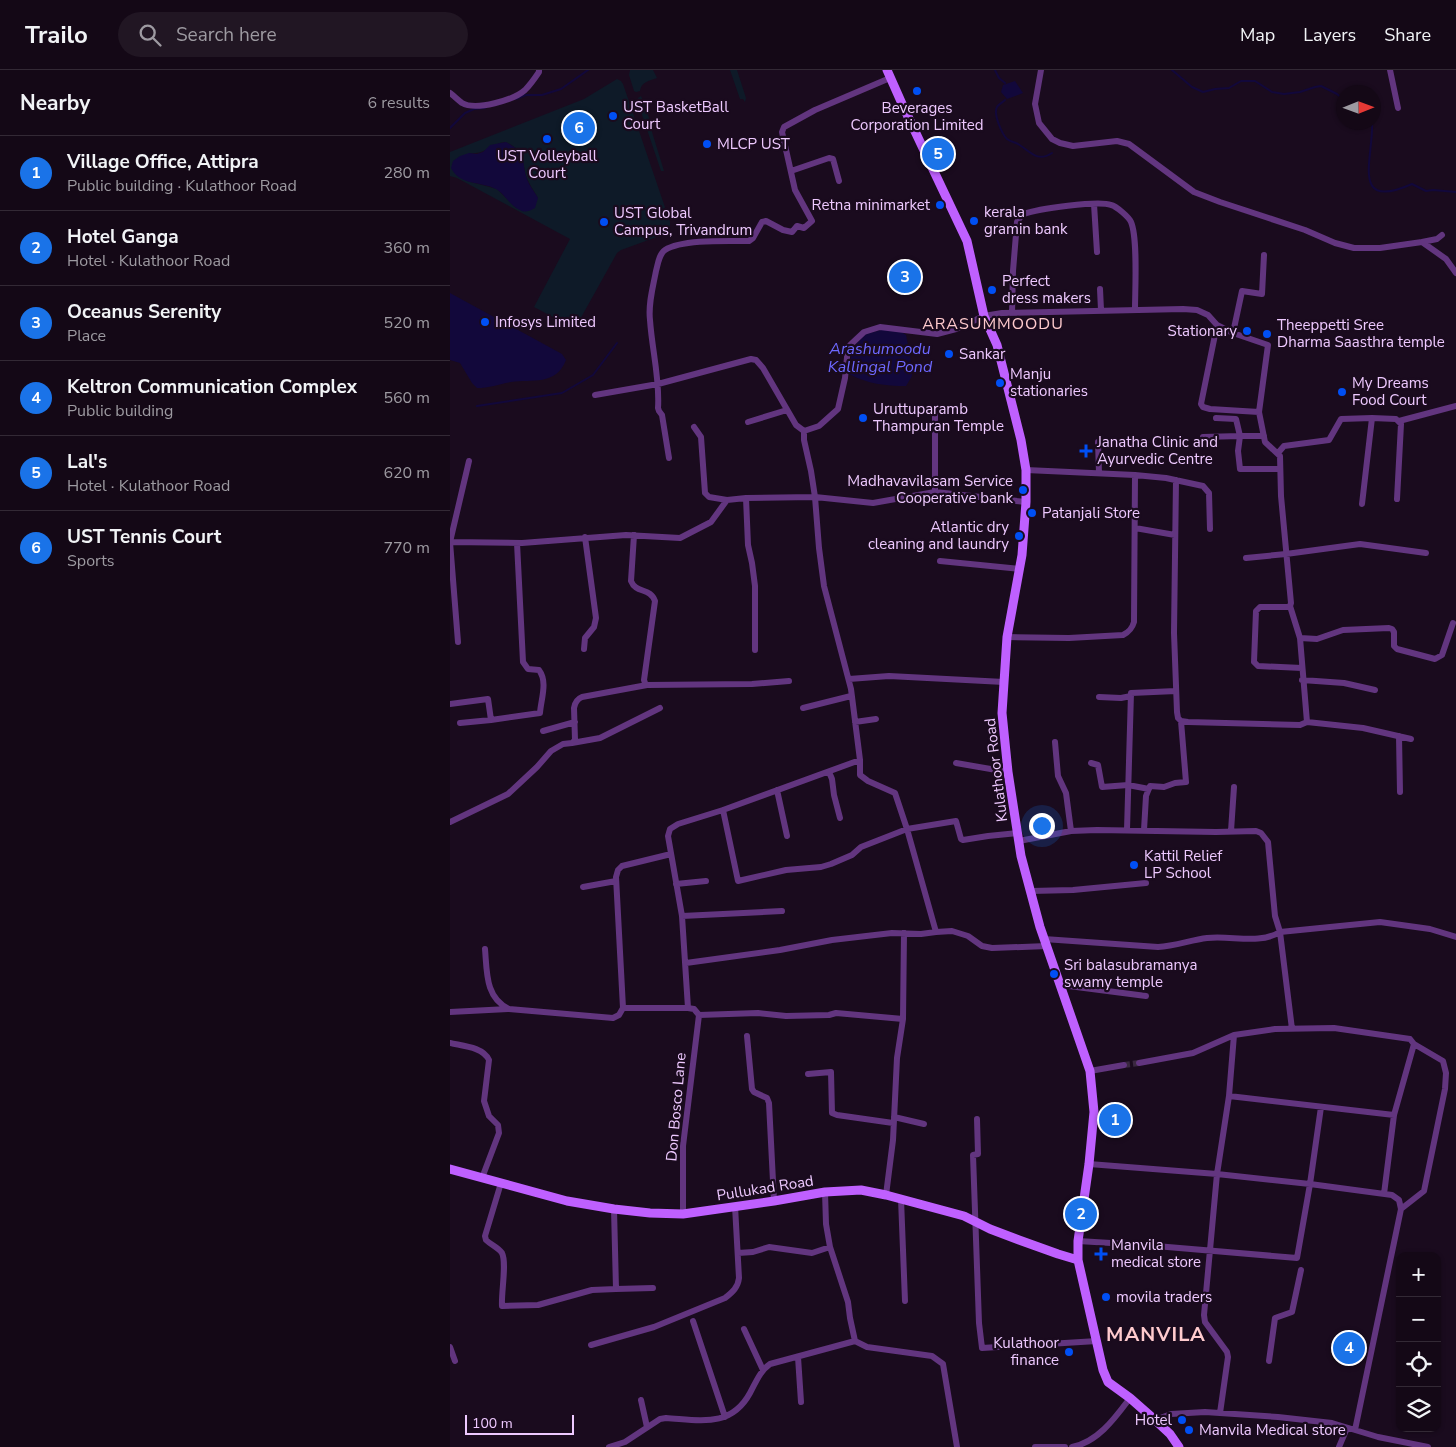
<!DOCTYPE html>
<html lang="en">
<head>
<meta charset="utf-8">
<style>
	body { margin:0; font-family:"Nunito Sans",sans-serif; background:#211623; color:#f1f3f6 }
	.controls { position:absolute; right:15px; bottom:15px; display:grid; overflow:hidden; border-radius:10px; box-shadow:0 1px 4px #0004 }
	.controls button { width:45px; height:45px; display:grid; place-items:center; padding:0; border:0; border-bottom:1px solid #332935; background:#140816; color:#f1f3f6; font:25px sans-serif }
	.compass { position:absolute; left:886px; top:15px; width:45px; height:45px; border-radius:50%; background:#140816; box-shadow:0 1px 4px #0004; rotate:89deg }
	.scale { position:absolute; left:15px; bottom:12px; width:109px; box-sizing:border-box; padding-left:5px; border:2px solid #eec9ff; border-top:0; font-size:14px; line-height:18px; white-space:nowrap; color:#eec9ff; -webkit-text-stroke:4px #1a0b1e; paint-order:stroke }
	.you { position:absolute; left:591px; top:755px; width:18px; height:18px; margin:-12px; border:4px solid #fff; border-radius:50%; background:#1a73e8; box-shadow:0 0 0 8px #1a73e833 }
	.badge { display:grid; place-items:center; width:32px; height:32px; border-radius:50%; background:#1a73e8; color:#fff; font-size:16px; font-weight:700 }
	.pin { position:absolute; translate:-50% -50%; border:2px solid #fff; box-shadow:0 1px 5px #0006 }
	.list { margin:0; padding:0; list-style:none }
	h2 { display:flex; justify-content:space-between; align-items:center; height:65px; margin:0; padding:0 20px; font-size:21px }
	h2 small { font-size:16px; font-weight:400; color:#9d9aa1 }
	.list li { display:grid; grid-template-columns:32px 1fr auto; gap:15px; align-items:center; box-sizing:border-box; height:75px; padding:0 20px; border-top:1px solid #332935 }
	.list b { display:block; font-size:19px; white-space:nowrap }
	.list p { margin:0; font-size:16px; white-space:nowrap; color:#9d9aa1 }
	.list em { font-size:16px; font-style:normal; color:#9d9aa1 }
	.icon { flex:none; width:28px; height:28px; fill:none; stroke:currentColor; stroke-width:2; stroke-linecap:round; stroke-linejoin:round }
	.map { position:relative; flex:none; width:1006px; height:1377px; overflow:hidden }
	header { display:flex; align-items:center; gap:30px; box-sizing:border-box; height:70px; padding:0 25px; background:#140816; border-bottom:1px solid #332935 }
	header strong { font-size:24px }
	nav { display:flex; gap:28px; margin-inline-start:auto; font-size:18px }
	.search { width:350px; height:45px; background:#211623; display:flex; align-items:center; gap:12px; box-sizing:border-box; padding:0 18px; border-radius:28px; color:#9d9aa1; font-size:19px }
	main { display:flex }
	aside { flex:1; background:#140816 }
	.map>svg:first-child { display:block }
	.green { fill:#0e1a28; fill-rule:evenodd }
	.water { fill:#12083b }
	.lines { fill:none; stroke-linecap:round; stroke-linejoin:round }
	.stream { stroke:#12083b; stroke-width:2 }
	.street-tunnel { stroke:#3a2840; stroke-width:6; stroke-dasharray:6 3; stroke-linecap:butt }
	.street { stroke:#62357f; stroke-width:6 }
	.secondary { stroke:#bf60ff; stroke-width:9 }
	.poi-dot { fill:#004ff4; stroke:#1a0b1e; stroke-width:2 }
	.labels { text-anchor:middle; stroke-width:4.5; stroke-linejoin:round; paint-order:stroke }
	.poi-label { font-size:15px; fill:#eec9ff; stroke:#1a0b1e; text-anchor:start }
	.street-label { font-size:15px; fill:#eec9ff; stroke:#1a0b1e }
	.neighbourhood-label { font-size:16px; letter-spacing:1px; fill:#ffcbce; stroke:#1a0b1e }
	.water-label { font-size:16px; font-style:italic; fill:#6d68ff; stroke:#1a0b1e }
	.district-label { font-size:20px; font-weight:bold; letter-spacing:1px; fill:#ffcbce; stroke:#1a0b1e }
</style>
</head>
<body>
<header>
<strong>Trailo</strong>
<div class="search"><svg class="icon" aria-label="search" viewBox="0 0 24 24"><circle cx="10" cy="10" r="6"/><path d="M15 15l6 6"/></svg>Search here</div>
<nav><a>Map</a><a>Layers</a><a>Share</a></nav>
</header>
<main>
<aside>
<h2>Nearby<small>6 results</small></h2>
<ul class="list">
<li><span class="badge">1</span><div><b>Village Office, Attipra</b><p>Public building · Kulathoor Road</p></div><em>280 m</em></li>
<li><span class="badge">2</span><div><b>Hotel Ganga</b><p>Hotel · Kulathoor Road</p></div><em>360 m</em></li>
<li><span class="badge">3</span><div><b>Oceanus Serenity</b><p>Place</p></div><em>520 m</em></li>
<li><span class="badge">4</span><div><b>Keltron Communication Complex</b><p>Public building</p></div><em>560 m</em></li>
<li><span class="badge">5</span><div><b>Lal's</b><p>Hotel · Kulathoor Road</p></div><em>620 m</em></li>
<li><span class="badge">6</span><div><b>UST Tennis Court</b><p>Sports</p></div><em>770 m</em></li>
</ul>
</aside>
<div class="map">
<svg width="1006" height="1377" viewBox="0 0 1006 1377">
	<rect width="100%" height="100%" fill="#1a0b1e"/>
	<path class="green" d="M180 0H203L207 8C199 11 191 12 190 21L186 22 184 21 179 5Z
		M280 0H287L296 28 295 32 293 29H290Z
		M167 9 171 11 173 14 220 152V157L215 164 171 180 167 183 128 253 122 257 84 237 120 169 7 108 0 106V82L134 29ZM56 72C76 83 71 87 76 106 79 114 84 121 88 128L66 138 47 119 17 111 19 83C37 85 40 73 56 72Z
		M191 26 203 59 202 62 214 101H211L187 30 188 28Z"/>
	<path class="water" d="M565 11 573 23 557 29 551 22 553 15Z
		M56 72C77 84 71 86 76 106 78 114 84 121 88 128L85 138C80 141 75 143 70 140 60 136 55 124 46 119 31 111 10 116 1 98L3 91 10 86 19 83 27 84 33 82 40 75Z
		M0 223 112 284 116 290C106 316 82 309 61 312 50 314 39 318 27 318L22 313 10 293 0 290Z
		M435 259 450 261 456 265 460 284 462 306 456 316C435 316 418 314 399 304L402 278 416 264Z"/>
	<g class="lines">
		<path class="stream" d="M545 0 549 8 555 13
			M722 0 742 17 753 22 765 19 779 18 791 11H805L822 22 834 24 850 22 865 17 871 16 887 24 894 30
			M66 29 76 25H92L111 19 138 0
			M555 30C553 32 548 35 547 37 543 44 552 64 557 69 561 72 564 72 568 74 580 81 587 93 602 83
			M922 52C924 87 899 142 962 114L976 121 983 120 1006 122
			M0 58 15 43 24 39 35 38
			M27 336 112 323 143 305 167 273"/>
		<path class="street-tunnel" d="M674 995 689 993"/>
		<path class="street" d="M591 0 585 34 589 53 602 69 610 73 623 76 667 71 679 74 744 122 770 132 855 160 885 173 904 178H930L972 172
			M940 0 948 38
			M0 23C4 26 8 30 12 33 26 41 64 30 75 20 80 15 85 8 89 2V0
			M341 101 379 88 383 89 389 111
			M644 134 647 182
			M992 165 987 169 972 172 996 189 1006 203
			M650 219 651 240
			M562 243 563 201 567 152C569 149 571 146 574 144 587 139 649 130 661 135 666 136 679 147 681 152 688 168 685 220 685 239
			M767 255 751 334 753 337 760 339 809 342
			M783 263 792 221 812 224 814 185
			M145 325 208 314 301 289 306 290 313 298 346 355 354 361
			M485 344V422
			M766 348 786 349 790 366 788 381 790 399H830
			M949 351 1006 336
			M298 352 337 340
			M244 357 251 367 255 423 259 427 277 430
			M753 367 790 366H814
			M648 372 649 403
			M828 383 834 376 879 370 891 349 922 348
			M219 388 212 345 209 341 208 338C210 309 202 280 200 250 198 234 203 217 206 201 208 194 209 184 215 180 232 169 278 171 299 171L303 168 312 152 316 151 333 160 342 162 347 156 354 158 362 151 345 120 332 62 334 57 365 40 440 8
			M576 400 685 405 716 408 753 416 759 423 760 459
			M726 410 724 563 727 642 728 648 731 651 738 652 850 655 857 652
			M296 428 298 475 302 493 305 516V580
			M912 434 922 348 946 349 951 354 947 429
			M685 458 725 465
			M184 465 181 511C186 524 200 517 205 531L194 610 195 613 197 615 302 614 339 611
			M0 472 72 473 176 465 230 468 261 452 277 430 296 428 365 427 423 433 485 422 576 432
			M796 488 836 484 910 474 976 483
			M490 491 570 499
			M840 536 839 537H810L806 541 804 592 808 596 852 598
			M557 567 619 568 673 565C679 562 682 559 684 552L685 405
			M8 572 0 472 19 391
			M134 579 135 568 144 557 146 548 135 467
			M399 609 439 606 554 612
			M852 610 894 613 925 620
			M649 627 671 628 681 626
			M0 634 38 629 41 650 90 643C91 629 98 612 89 600L78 599 73 592 67 473
			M353 638 401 626
			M405 652 426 649
			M10 653 41 650
			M93 661 125 652
			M949 666 950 722
			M961 669 913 658 857 652 850 568 867 569 893 560 939 558 942 559 944 562V576L947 579 985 589 992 585 1003 553
			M605 672 608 706 616 723 621 761
			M122 673 150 668 210 638
			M410 690 401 619 374 516 369 478 365 427 361 401 354 370V361L369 356 388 339 395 308 398 277 414 262 430 257 487 264 506 259 534 246 552 243 733 239 747 240 758 245 767 255 783 263 818 275 809 342 815 372 830 386 831 426 841 533 840 536 850 568
			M506 693 558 702
			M641 693 648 695 652 717 678 715 699 719
			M379 702 382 709 384 725 390 748
			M327 720 337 766
			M273 740 288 811 336 800 371 797 381 794 402 785 411 777 457 759 506 751 511 769 513 770 538 766 568 763
			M0 752 58 724 87 697 101 681 113 674 122 673 125 670 124 638C125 632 127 629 132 627L197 615
			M677 760 681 623 726 621
			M694 760 696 726 700 716 714 717 725 713 736 712 731 651
			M781 761 784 717
			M569 771 621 761 647 760 766 762 806 761 811 763 818 772 825 846 830 862C809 875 781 865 757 868 741 870 725 876 708 877L594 869
			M221 784 172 796 168 800 166 807 173 938H238L232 846 218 766 220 759 228 754 273 740 410 690V705L418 711 445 723 457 759 486 862 502 861 518 866 532 876 542 878 597 876
			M226 814 256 811
			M133 817 166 811
			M581 821 623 820 696 813
			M232 846 332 841
			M35 879C37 901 35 928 59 939L163 948 169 945 173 938
			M236 893 330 880 382 870 442 863 471 864 486 862
			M611 915 696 926
			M0 942 58 939
			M249 945 308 943 336 946 379 945 386 943 453 949
			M842 959 830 862 930 852 980 859 1006 867
			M297 966 302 1019 304 1022 317 1028 319 1033 324 1131
			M0 973C13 976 33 977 39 990L34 1031 39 1046 48 1055 49 1063 32 1108
			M689 993 743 983 784 965 825 959 884 958 960 969 964 974 944 1045 934 1124
			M640 1001 674 995
			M358 1004 381 1002 382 1043 387 1045 443 1053
			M779 1026 944 1045
			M871 1037 860 1114 942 1125 949 1130 951 1139 905 1360
			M444 1047 474 1054
			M527 1049 528 1084 523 1085 529 1253 532 1278 647 1271
			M51 1113 35 1166 36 1170C41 1175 48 1177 52 1183 57 1193 51 1223 52 1236L88 1235 142 1220 166 1219 164 1139
			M375 1122 376 1154 380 1177 398 1232 400 1248 405 1271 417 1277 482 1286 493 1294 507 1377
			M436 1125 443 1070 447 988 453 949 454 863
			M451 1129 455 1231
			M951 1139 974 1121 995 1019 996 1003 993 991 964 974
			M233 1144V1076L249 945 244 939 238 938
			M628 1171 694 1175 847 1188 860 1114 767 1104 639 1094
			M288 1183 303 1182 319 1177 362 1183 380 1177
			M166 1219 203 1218
			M243 1251 275 1347
			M294 1259 313 1300
			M141 1275 204 1257 275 1228C283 1222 288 1217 289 1208L285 1136
			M0 1277 5 1291
			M348 1287 351 1332
			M819 1291 825 1248 842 1242 851 1200
			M191 1330 197 1357
			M770 1343 778 1287 777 1282 755 1252 754 1245 767 1104 779 1026 784 965
			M705 1350 721 1344 755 1342 828 1347 882 1353 928 1367 978 1377
			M159 1377 175 1372 210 1349 216 1348C250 1350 281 1358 300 1323 306 1312 310 1301 320 1294L405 1271
			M585 1377H615
			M622 1377C648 1372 665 1348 680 1328
			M889 1377 897 1358"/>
		<path class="secondary" d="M437 0 453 36 517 171 534 246 547 275 571 370 576 400V432L572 485 557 567 552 643 558 702 571 786 590 857 640 1001 644 1042 639 1094 628 1171V1190L653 1300 658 1312 680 1328 705 1350 720 1364 729 1377
			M0 1099 117 1131 164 1139 200 1143 233 1144 324 1131 375 1122 411 1120 436 1125 514 1146 540 1159 569 1170 608 1184 628 1190"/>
	</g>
	<g class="poi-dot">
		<circle cx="467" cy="21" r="5"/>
		<circle cx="163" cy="46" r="5"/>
		<circle cx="97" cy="69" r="5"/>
		<circle cx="257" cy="74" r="5"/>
		<circle cx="490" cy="135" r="5"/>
		<circle cx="524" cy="151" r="5"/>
		<circle cx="154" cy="152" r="5"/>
		<circle cx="542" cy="220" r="5"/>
		<circle cx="35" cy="252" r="5"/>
		<circle cx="797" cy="261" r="5"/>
		<circle cx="817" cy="264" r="5"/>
		<circle cx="499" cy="284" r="5"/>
		<circle cx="550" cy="313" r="5"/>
		<circle cx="892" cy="322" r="5"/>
		<circle cx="413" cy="348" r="5"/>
		<path d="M633.5 373.5h5v5h5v5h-5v5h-5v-5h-5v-5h5z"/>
		<circle cx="573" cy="420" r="5"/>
		<circle cx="582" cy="443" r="5"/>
		<circle cx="569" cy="466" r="5"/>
		<circle cx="684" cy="795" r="5"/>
		<circle cx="604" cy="904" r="5"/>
		<path d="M648.5 1176.5h5v5h5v5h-5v5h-5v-5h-5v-5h5z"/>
		<circle cx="656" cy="1227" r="5"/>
		<circle cx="619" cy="1282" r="5"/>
		<circle cx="732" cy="1350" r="5"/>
		<circle cx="739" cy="1360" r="5"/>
	</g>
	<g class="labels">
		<g class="poi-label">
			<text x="173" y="42">UST BasketBall<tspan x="173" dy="17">Court</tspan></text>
			<text x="467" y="43" text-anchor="middle">Beverages<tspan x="467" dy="17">Corporation Limited</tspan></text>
			<text x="267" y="79">MLCP UST</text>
			<text x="97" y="91" text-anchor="middle">UST Volleyball<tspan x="97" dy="17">Court</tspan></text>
			<text x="480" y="140" text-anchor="end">Retna minimarket</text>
			<text x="534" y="147">kerala<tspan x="534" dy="17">gramin bank</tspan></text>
			<text x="164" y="148">UST Global<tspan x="164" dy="17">Campus, Trivandrum</tspan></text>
			<text x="552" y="216">Perfect<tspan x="552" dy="17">dress makers</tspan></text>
			<text x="45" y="257">Infosys Limited</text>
			<text x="827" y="260">Theeppetti Sree<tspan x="827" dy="17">Dharma Saasthra temple</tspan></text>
			<text x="787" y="266" text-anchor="end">Stationary</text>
			<text x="509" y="289">Sankar</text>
			<text x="560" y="309">Manju<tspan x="560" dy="17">stationaries</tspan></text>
			<text x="902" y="318">My Dreams<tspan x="902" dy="17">Food Court</tspan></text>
			<text x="423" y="344">Uruttuparamb<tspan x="423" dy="17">Thampuran Temple</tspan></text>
			<text x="647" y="377">Janatha Clinic and<tspan x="647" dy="17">Ayurvedic Centre</tspan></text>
			<text x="563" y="416" text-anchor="end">Madhavavilasam Service<tspan x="563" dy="17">Cooperative bank</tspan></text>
			<text x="592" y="448">Patanjali Store</text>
			<text x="559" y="462" text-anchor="end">Atlantic dry<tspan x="559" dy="17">cleaning and laundry</tspan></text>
			<text x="694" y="791">Kattil Relief<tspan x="694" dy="17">LP School</tspan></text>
			<text x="614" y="900">Sri balasubramanya<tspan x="614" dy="17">swamy temple</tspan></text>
			<text x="661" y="1180">Manvila<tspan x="661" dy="17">medical store</tspan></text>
			<text x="666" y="1232">movila traders</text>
			<text x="609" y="1278" text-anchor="end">Kulathoor<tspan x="609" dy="17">finance</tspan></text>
			<text x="722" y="1355" text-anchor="end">Hotel</text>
			<text x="749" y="1365">Manvila Medical store</text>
		</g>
		<g class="street-label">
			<text transform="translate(546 700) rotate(-97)" y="5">Kulathoor Road</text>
			<text transform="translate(226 1037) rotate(-85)" y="5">Don Bosco Lane</text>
			<text transform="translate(315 1118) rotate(-9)" y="5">Pullukad Road</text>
		</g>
		<g class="neighbourhood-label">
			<text x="543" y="259">ARASUMMOODU</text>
		</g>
		<g class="water-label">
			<text x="430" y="284">Arashumoodu<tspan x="430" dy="18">Kallingal Pond</tspan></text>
		</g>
		<g class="district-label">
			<text x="706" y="1271">MANVILA</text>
		</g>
	</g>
</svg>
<div class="controls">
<button>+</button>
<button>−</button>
<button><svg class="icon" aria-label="locate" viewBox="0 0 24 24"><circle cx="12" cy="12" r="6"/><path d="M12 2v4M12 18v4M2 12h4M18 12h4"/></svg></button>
<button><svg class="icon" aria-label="layers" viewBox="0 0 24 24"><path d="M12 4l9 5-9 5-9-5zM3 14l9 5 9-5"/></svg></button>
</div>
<svg class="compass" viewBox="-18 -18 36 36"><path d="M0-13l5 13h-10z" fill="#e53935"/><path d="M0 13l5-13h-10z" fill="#9d9aa1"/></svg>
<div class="scale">100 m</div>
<div class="you"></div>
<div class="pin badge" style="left:665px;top:1050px">1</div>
<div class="pin badge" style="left:631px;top:1144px">2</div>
<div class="pin badge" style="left:455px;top:207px">3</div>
<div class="pin badge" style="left:899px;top:1278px">4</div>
<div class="pin badge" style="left:488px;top:84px">5</div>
<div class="pin badge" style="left:129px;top:58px">6</div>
</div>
</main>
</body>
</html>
